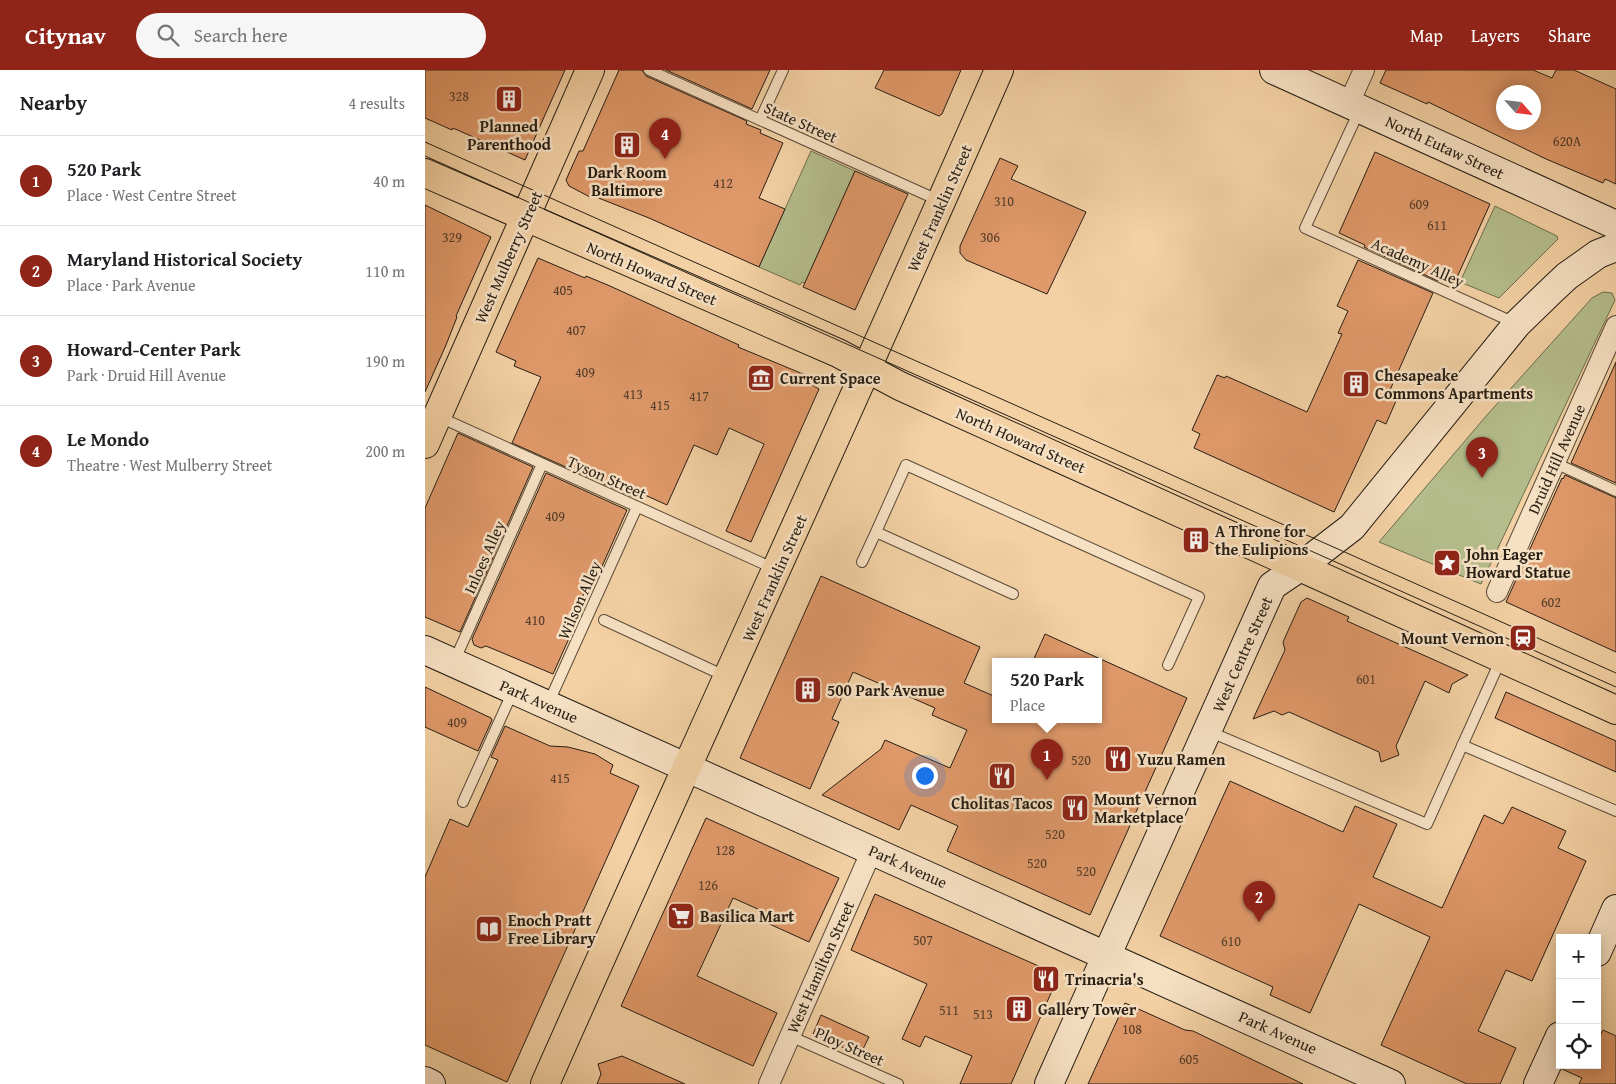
<!DOCTYPE html>
<html lang="en">
<head>
<meta charset="utf-8">
<style>
	body { margin:0; font-family:"Gentium Book Plus",serif; background:#f6f6f6; color:#202124 }
	.controls { position:absolute; right:15px; bottom:15px; display:grid; overflow:hidden; border-radius:0px; box-shadow:0 2px 12px #0003 }
	.controls button { width:45px; height:45px; display:grid; place-items:center; padding:0; border:0; border-bottom:1px solid #e0e0e0; background:#fff; color:#202124; font:25px sans-serif }
	.compass { position:absolute; left:1071px; top:15px; width:45px; height:45px; border-radius:50%; background:#fff; box-shadow:0 2px 12px #0003; rotate:117deg }
	.you { position:absolute; left:499px; top:705px; width:18px; height:18px; margin:-12px; border:4px solid #fff; border-radius:50%; background:#1a73e8; box-shadow:0 0 0 8px #1a73e833 }
	.badge { display:grid; place-items:center; width:32px; height:32px; border-radius:50%; background:#8f2418; color:#fff; font-size:16px; font-weight:700 }
	.pin { position:absolute; translate:-50% -41px; filter:drop-shadow(0 1px 2px #0008) }
	.pin::after { content:''; position:absolute; top:26px; width:18px; height:15px; background:inherit; clip-path:polygon(0 0,100% 0,50% 100%) }
	.popup { position:absolute; left:567px; top:588px; width:110px; height:65px; box-sizing:border-box; display:grid; place-content:center; border-radius:0px; background:#fff; filter:drop-shadow(0 1px 4px #0005); font-size:16px; white-space:nowrap; color:#757577 }
	.popup b { font-size:19px; color:#202124 }
	.popup::after { content:''; position:absolute; left:50%; top:100%; margin-left:-10px; border:10px solid transparent; border-top-color:#fff }
	.list { margin:0; padding:0; list-style:none }
	h2 { display:flex; justify-content:space-between; align-items:center; height:65px; margin:0; padding:0 20px; font-size:21px }
	h2 small { font-size:16px; font-weight:400; color:#757577 }
	.list li { display:grid; grid-template-columns:32px 1fr auto; gap:15px; align-items:center; box-sizing:border-box; height:90px; padding:0 20px; border-top:1px solid #e0e0e0 }
	.list b { display:block; font-size:19px; white-space:nowrap }
	.list p { margin:0; font-size:16px; white-space:nowrap; color:#757577 }
	.list em { font-size:16px; font-style:normal; color:#757577 }
	.icon { flex:none; width:28px; height:28px; fill:none; stroke:currentColor; stroke-width:2; stroke-linecap:round; stroke-linejoin:round }
	.map { position:relative; flex:none; width:1191px; height:1014px; overflow:hidden }
	header { display:flex; align-items:center; gap:30px; box-sizing:border-box; height:70px; padding:0 25px; background:#8f2418; color:#fff }
	header strong { font-size:24px }
	nav { display:flex; gap:28px; margin-inline-start:auto; font-size:18px }
	.search { width:350px; height:45px; background:#f6f6f6; display:flex; align-items:center; gap:12px; box-sizing:border-box; padding:0 18px; border-radius:28px; color:#757577; font-size:19px }
	main { display:flex }
	aside { flex:1; background:#fff }
	.map>svg:first-child { display:block }
	.green { fill:#b4bd8b; stroke:#6d6e50 }
	.building { fill:#e0996a; stroke:#261e14; fill-rule:evenodd }
	.lines { fill:none; stroke-linecap:round; stroke-linejoin:round }
	.lane-casing { stroke:#594b38; stroke-width:12 }
	.street-casing { stroke:#594b38; stroke-width:22 }
	.secondary-casing { stroke:#261e14; stroke-width:30 }
	.primary-casing { stroke:#261e14; stroke-width:30 }
	.lane { stroke:#f7e1c4; stroke-width:10 }
	.street { stroke:#f7e1c4; stroke-width:20 }
	.secondary { stroke:#f7e1c4; stroke-width:28 }
	.primary { stroke:#f3d1a4; stroke-width:28 }
	.tram { stroke:#261e14; stroke-width:1 }
	.labels { text-anchor:middle; stroke-width:5; stroke-linejoin:round; paint-order:stroke }
	.number-label { font-size:14px; fill:#543d2a }
	.street-label { font-size:16px; fill:#261e14; stroke:#f7e1c4 }
	.poi-label { font-size:16px; font-weight:bold; fill:#261e14; stroke:#f7e1c4; text-anchor:start }
</style>
</head>
<body>
<header>
<strong>Citynav</strong>
<div class="search"><svg class="icon" aria-label="search" viewBox="0 0 24 24"><circle cx="10" cy="10" r="6"/><path d="M15 15l6 6"/></svg>Search here</div>
<nav><a>Map</a><a>Layers</a><a>Share</a></nav>
</header>
<main>
<aside>
<h2>Nearby<small>4 results</small></h2>
<ul class="list">
<li><span class="badge">1</span><div><b>520 Park</b><p>Place · West Centre Street</p></div><em>40 m</em></li>
<li><span class="badge">2</span><div><b>Maryland Historical Society</b><p>Place · Park Avenue</p></div><em>110 m</em></li>
<li><span class="badge">3</span><div><b>Howard-Center Park</b><p>Park · Druid Hill Avenue</p></div><em>190 m</em></li>
<li><span class="badge">4</span><div><b>Le Mondo</b><p>Theatre · West Mulberry Street</p></div><em>200 m</em></li>
</ul>
</aside>
<div class="map">
<svg width="1191" height="1014" viewBox="0 0 1191 1014">
	<rect width="100%" height="100%" fill="#f3d1a4"/>
	<filter id="stains"><feTurbulence type="fractalNoise" baseFrequency=".004" numOctaves="4"/><feColorMatrix values="0 0 0 0 .2 0 0 0 0 .09 0 0 0 0 .02 0 0 0 .5 -.17"/></filter>
	<radialGradient id="worn" r=".72"><stop offset=".6" stop-color="#630" stop-opacity="0"/><stop offset="1" stop-color="#630" stop-opacity=".3"/></radialGradient>
	<path class="green" d="M386 81 430 101 380 213 377 212 375 215 334 197Z
		M1070 136 1132 166 1133 169 1074 228 1035 212Z
		M1178 222 1187 223 1190 230 1056 514 954 472 1062 345 1167 228Z"/>
	<path class="building" d="M0 0H140L100 90 28 58 27 60 0 48Z
		M194 0H217L221 6 322 51 321 54 336 60 335 63 358 73 334 128 360 139 334 197 224 148 166 125 165 127 144 116 141 110 154 81H158Z
		M241 0H345L327 39Z
		M459 0H536L517 44 514 46 450 18Z
		M961 0H1108L1127 8 1131 0H1149L1191 19V114L1180 109 1178 113 1121 89 1003 32 1002 34 955 13ZM1078 22H1108V52H1078Z
		M950 82 1065 134 1029 214 1014 208 1013 211 939 177 940 175 914 163Z
		M575 88 593 96 586 109 661 142 622 224 541 190 535 183V176Z
		M430 101 483 124 430 240 378 217Z
		M0 135 66 167 31 246 32 247 21 275 0 322Z
		M113 188 160 208 161 206 185 216 314 275 313 277 390 309 387 315 394 319 326 472 301 461 339 374 304 358 292 385 269 375 242 435 211 421 208 427 87 373 116 307 89 296 91 291 71 282Z
		M933 190 1008 223 965 320 974 324 961 354 952 350 909 442 769 378 775 364 767 360 792 305 800 308 801 306 882 342 917 264 913 263 923 241 912 236Z
		M1191 292V413L1146 393Z
		M33 363 108 397 35 562 0 547V438Z
		M121 403 202 440 171 510 166 508 147 550 149 551 144 564H146L128 604 61 576 56 578 49 575 47 569Z
		M1140 405 1191 428V582L1081 532 1137 408 1138 409Z
		M396 506 555 577 539 613 571 627V649H673V591H608L620 564 762 628 665 845 522 781 533 756 486 735 474 760 397 725 456 679 460 670 525 698 542 660 507 645 510 638 428 602 407 649 414 652 385 719 315 688Z
		M882 528 924 547 922 551 1043 605 1027 614 1024 623 1000 611 971 676 974 685 956 692 954 682 864 642 857 645 849 641 828 649 860 580 858 572 876 532Z
		M0 617 66 648 67 650 53 681 0 657Z
		M1081 622 1191 671V702L1070 648Z
		M80 656 125 676 143 677 170 684 188 695 185 703 214 716 82 1012 0 975V807L25 749 43 757 73 690 66 687Z
		M805 711 918 762 930 736 972 754 948 807 1017 838 1059 745 1078 754 1087 737 1141 761 1133 778 1161 791 1107 911 1081 900 1053 961 1091 978 1075 1014H1042L956 975 1005 867 934 834 885 943 845 925 848 917 735 866Z
		M281 748 414 808 384 872 340 852 344 844 308 828 272 906 352 943 328 996 196 936Z
		M450 824 634 905 586 1014H535L547 986 500 966 495 977 477 969 502 914 426 880Z
		M700 933 760 960 768 961 878 1014H663Z
		M396 945 444 967 435 985 388 964Z
		M1178 960 1191 966V1014H1154L1157 1008 1137 999 1139 995H1172V971Z
		M197 986 260 1014H172L176 1004 173 994Z"/>
	<g class="lines">
		<g class="lane-casing">
			<path id="lane" d="M224 0 515 131
				M935 39 880 158 1092 254
				M335 50 358 0
				M12 346 350 499
				M1130 393 1191 421
				M437 492 451 462
				M588 524 451 462 481 395 774 527 743 595
				M179 550 302 607
				M29 592 117 394
				M123 634 212 437
				M783 661 1002 754 1076 589
				M1037 675 1191 741
				M38 732 88 621
				M365 966 473 1014"/>
		</g>
		<g class="street-casing">
			<path id="street" d="M924 33 939 0
				M1072 522 1191 256
				M344 1014 447 780"/>
		</g>
		<g class="secondary-casing">
			<path id="secondary" d="M849 0 1191 155
				M0 580 966 1014
				M1172 882 1191 839
				M0 1011 6 1014
				M624 1014 847 516 875 497 927 457 1092 254 1126 221 1142 206 1173 184 1191 177
				M1113 1014 1135 966"/>
		</g>
		<g class="primary-casing">
			<path id="primary" d="M0 103 413 283 475 316 1191 640
				M0 374 165 0
				M120 1014C270 675 426 339 574 0"/>
		</g>
		<use href="#lane" class="lane"/>
		<use href="#street" class="street"/>
		<use href="#secondary" class="secondary"/>
		<use href="#primary" class="primary"/>
		<path class="tram" d="M0 72 1191 603
			M0 86 1191 617"/>
	</g>
	<defs>
		<g id="building-square" transform="scale(1.4375)"><rect x="-9" y="-9" width="18" height="18" rx="4" fill="#8f2418" stroke="#f7e1c4"/><path d="M-4-6H4V6H1V3H-1V6H-4ZM-2.5-4.3h1.7v1.8h-1.7ZM.8-4.3h1.7v1.8H.8ZM-2.5-1h1.7V.8h-1.7ZM.8-1h1.7V.8H.8Z" fill="#fff"/></g>
		<g id="museum-square" transform="scale(1.4375)"><rect x="-9" y="-9" width="18" height="18" rx="4" fill="#8f2418" stroke="#f7e1c4"/><path d="M0-6L6-3V-2H-6V-3ZM-5-1h2V3h-2ZM-1-1h2V3h-2ZM3-1h2V3H3ZM-6 4H6V6H-6Z" fill="#fff"/></g>
		<g id="sight-square" transform="scale(1.4375)"><rect x="-9" y="-9" width="18" height="18" rx="4" fill="#8f2418" stroke="#f7e1c4"/><path d="M0-6L1.8-2.2L6-1.7L2.9 1.2L3.7 5.4L0 3.3L-3.7 5.4L-2.9 1.2L-6-1.7L-1.8-2.2Z" fill="#fff"/></g>
		<g id="station-square" transform="scale(1.4375)"><rect x="-9" y="-9" width="18" height="18" rx="4" fill="#8f2418" stroke="#f7e1c4"/><path d="M-3-6H3Q5-6 5-4V2Q5 4 3 4L4.5 6H3L1.5 4h-3L-3 6H-4.5L-3 4Q-5 4-5 2V-4Q-5-6-3-6ZM-3.5-4v3h7v-3ZM-3.5 1v1.5H-2V1ZM2 1v1.5H3.5V1Z" fill="#fff"/></g>
		<g id="restaurant-square" transform="scale(1.4375)"><rect x="-9" y="-9" width="18" height="18" rx="4" fill="#8f2418" stroke="#f7e1c4"/><path d="M-5-6h1v4h1v-4h1v4h1v-4h1v5L-1.5 .5V6h-2V.5L-5-1ZM5-6V6H3V1.5H1.5Q1.5-4 5-6Z" fill="#fff"/></g>
		<g id="supermarket-square" transform="scale(1.4375)"><rect x="-9" y="-9" width="18" height="18" rx="4" fill="#8f2418" stroke="#f7e1c4"/><path d="M-6-5.5h2.5l.6 2H6L4.5 2H-2.5L-4.4-4H-6ZM-1.5 3.2a1.3 1.3 0 1 0 .1 0ZM3 3.2a1.3 1.3 0 1 0 .1 0Z" fill="#fff"/></g>
		<g id="library-square" transform="scale(1.4375)"><rect x="-9" y="-9" width="18" height="18" rx="4" fill="#8f2418" stroke="#f7e1c4"/><path d="M-6-4Q-3-5.5-.7-3.5V5Q-3 3-6 4ZM6-4Q3-5.5 .7-3.5V5Q3 3 6 4Z" fill="#fff"/></g>
	</defs>
	<g fill-rule="evenodd">
		<use href="#building-square" x="84" y="29"/>
		<use href="#building-square" x="202" y="75"/>
		<use href="#museum-square" x="336" y="308"/>
		<use href="#building-square" x="931" y="314"/>
		<use href="#building-square" x="771" y="470"/>
		<use href="#sight-square" x="1022" y="493"/>
		<use href="#station-square" x="1098" y="568"/>
		<use href="#building-square" x="383" y="620"/>
		<use href="#restaurant-square" x="693" y="689"/>
		<use href="#restaurant-square" x="577" y="706"/>
		<use href="#restaurant-square" x="650" y="738"/>
		<use href="#supermarket-square" x="256" y="846"/>
		<use href="#library-square" x="64" y="859"/>
		<use href="#restaurant-square" x="621" y="909"/>
		<use href="#building-square" x="594" y="939"/>
	</g>
	<g class="labels">
		<g class="number-label">
			<text x="34" y="31">328</text>
			<text x="1142" y="76">620A</text>
			<text x="298" y="118">412</text>
			<text x="579" y="136">310</text>
			<text x="994" y="139">609</text>
			<text x="1012" y="160">611</text>
			<text x="27" y="172">329</text>
			<text x="565" y="172">306</text>
			<text x="138" y="225">405</text>
			<text x="151" y="265">407</text>
			<text x="160" y="307">409</text>
			<text x="208" y="329">413</text>
			<text x="274" y="331">417</text>
			<text x="235" y="340">415</text>
			<text x="130" y="451">409</text>
			<text x="1126" y="537">602</text>
			<text x="110" y="555">410</text>
			<text x="941" y="614">601</text>
			<text x="32" y="657">409</text>
			<text x="656" y="695">520</text>
			<text x="135" y="713">415</text>
			<text x="630" y="769">520</text>
			<text x="300" y="785">128</text>
			<text x="612" y="798">520</text>
			<text x="661" y="806">520</text>
			<text x="283" y="820">126</text>
			<text x="498" y="875">507</text>
			<text x="806" y="876">610</text>
			<text x="524" y="945">511</text>
			<text x="558" y="949">513</text>
			<text x="707" y="964">108</text>
			<text x="764" y="994">605</text>
		</g>
		<g class="street-label">
			<text transform="translate(376 52) rotate(24)" y="6">State Street</text>
			<text transform="translate(1020 77) rotate(25)" y="6">North Eutaw Street</text>
			<text transform="translate(514 138) rotate(-66)" y="6">West Franklin Street</text>
			<text transform="translate(83 187) rotate(-66)" y="6">West Mulberry Street</text>
			<text transform="translate(993 192) rotate(24)" y="6">Academy Alley</text>
			<text transform="translate(227 203) rotate(23)" y="6">North Howard Street</text>
			<text transform="translate(596 370) rotate(24)" y="6">North Howard Street</text>
			<text transform="translate(1131 389) rotate(-66)" y="6">Druid Hill Avenue</text>
			<text transform="translate(182 407) rotate(24)" y="6">Tyson Street</text>
			<text transform="translate(59 487) rotate(-66)" y="6">Inloes Alley</text>
			<text transform="translate(349 508) rotate(-66)" y="6">West Franklin Street</text>
			<text transform="translate(154 530) rotate(-66)" y="6">Wilson Alley</text>
			<text transform="translate(817 584) rotate(-66)" y="6">West Centre Street</text>
			<text transform="translate(114 631) rotate(24)" y="6">Park Avenue</text>
			<text transform="translate(483 796) rotate(24)" y="6">Park Avenue</text>
			<text transform="translate(395 897) rotate(-66)" y="6">West Hamilton Street</text>
			<text transform="translate(853 962) rotate(24)" y="6">Park Avenue</text>
			<text transform="translate(425 976) rotate(24)" y="6">Ploy Street</text>
		</g>
		<g class="poi-label">
			<text x="84" y="62" text-anchor="middle">Planned<tspan x="84" dy="18">Parenthood</tspan></text>
			<text x="202" y="108" text-anchor="middle">Dark Room<tspan x="202" dy="18">Baltimore</tspan></text>
			<text x="950" y="311">Chesapeake<tspan x="950" dy="18">Commons Apartments</tspan></text>
			<text x="355" y="314">Current Space</text>
			<text x="790" y="467">A Throne for<tspan x="790" dy="18">the Eulipions</tspan></text>
			<text x="1041" y="490">John Eager<tspan x="1041" dy="18">Howard Statue</tspan></text>
			<text x="1079" y="574" text-anchor="end">Mount Vernon</text>
			<text x="402" y="626">500 Park Avenue</text>
			<text x="712" y="695">Yuzu Ramen</text>
			<text x="669" y="735">Mount Vernon<tspan x="669" dy="18">Marketplace</tspan></text>
			<text x="577" y="739" text-anchor="middle">Cholitas Tacos</text>
			<text x="275" y="852">Basilica Mart</text>
			<text x="83" y="856">Enoch Pratt<tspan x="83" dy="18">Free Library</tspan></text>
			<text x="640" y="915">Trinacria's</text>
			<text x="613" y="945">Gallery Tower</text>
		</g>
	</g>
	<rect width="100%" height="100%" filter="url(#stains)"/>
	<rect width="100%" height="100%" fill="url(#worn)"/>
</svg>
<div class="controls">
<button>+</button>
<button>−</button>
<button><svg class="icon" aria-label="locate" viewBox="0 0 24 24"><circle cx="12" cy="12" r="6"/><path d="M12 2v4M12 18v4M2 12h4M18 12h4"/></svg></button>
</div>
<svg class="compass" viewBox="-18 -18 36 36"><path d="M0-13l5 13h-10z" fill="#e53935"/><path d="M0 13l5-13h-10z" fill="#757577"/></svg>
<div class="you"></div>
<div class="pin badge" style="left:622px;top:710px">1</div>
<div class="popup"><b>520 Park</b>Place</div>
<div class="pin badge" style="left:834px;top:852px">2</div>
<div class="pin badge" style="left:1057px;top:408px">3</div>
<div class="pin badge" style="left:240px;top:89px">4</div>
</div>
</main>
</body>
</html>
